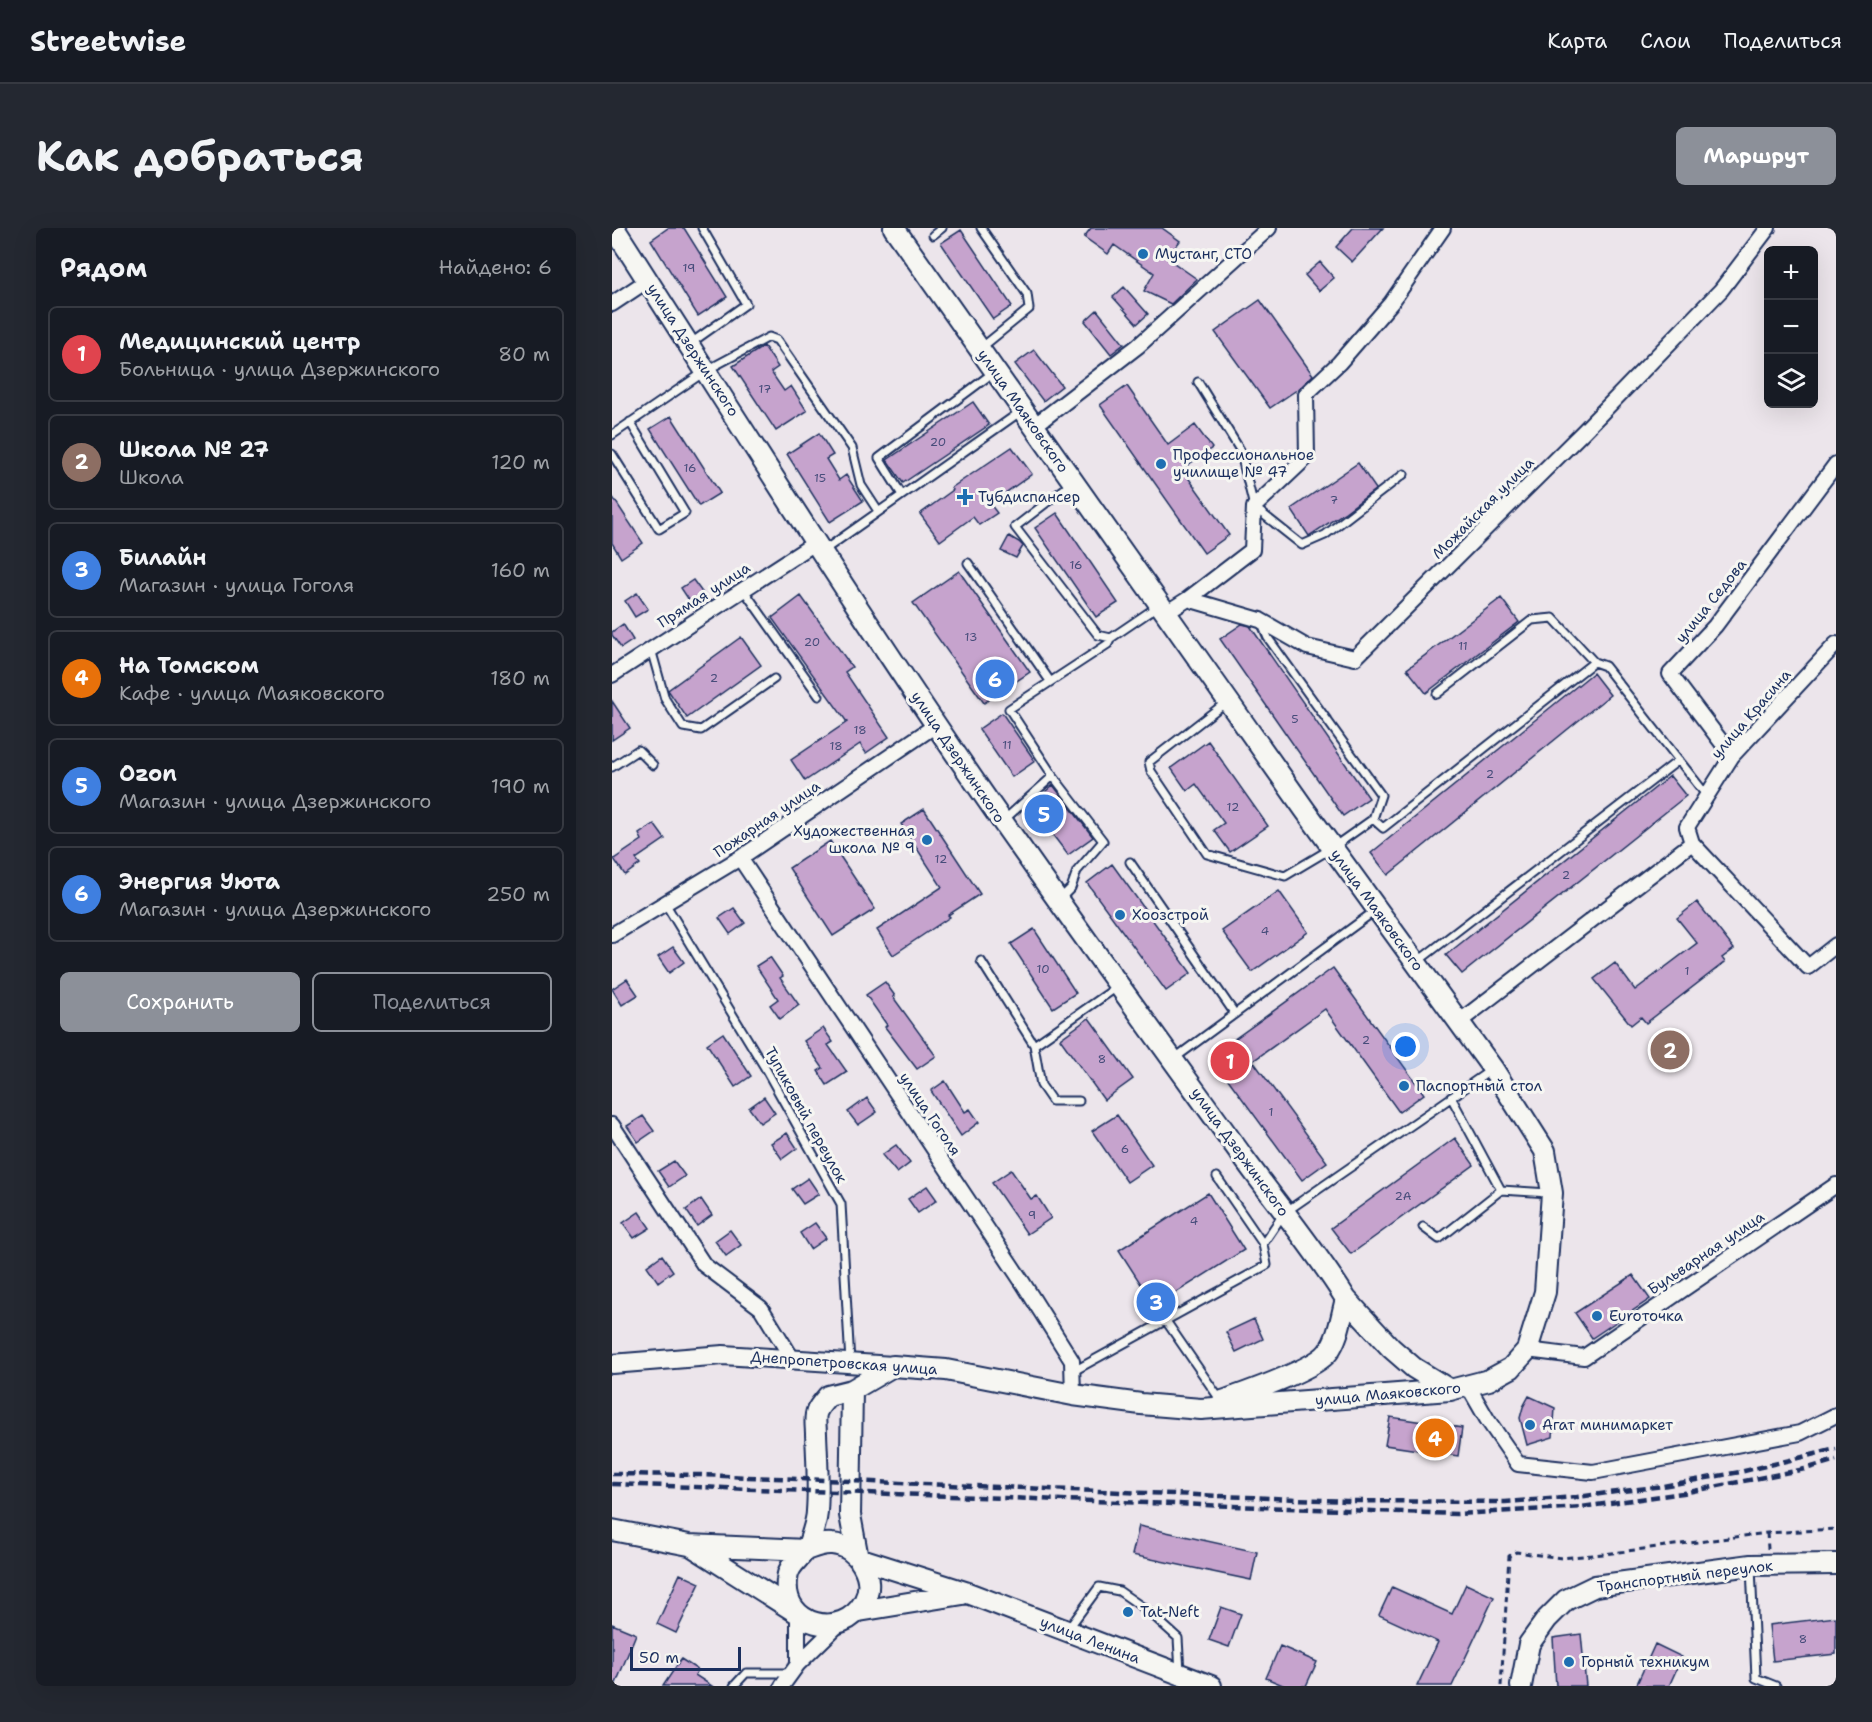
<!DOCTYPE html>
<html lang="ru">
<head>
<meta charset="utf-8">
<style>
	body { margin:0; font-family:"Shantell Sans",sans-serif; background:#242831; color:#f1f3f6 }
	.controls { position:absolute; right:18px; top:18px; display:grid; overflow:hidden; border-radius:9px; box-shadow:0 6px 24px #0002 }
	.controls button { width:54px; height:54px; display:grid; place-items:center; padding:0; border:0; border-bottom:2px solid #363941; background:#171b24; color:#f1f3f6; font:30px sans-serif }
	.scale { position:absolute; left:18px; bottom:15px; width:111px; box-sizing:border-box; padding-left:6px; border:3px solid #1b2f5e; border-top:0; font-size:16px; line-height:21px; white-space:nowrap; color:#1b2f5e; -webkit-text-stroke:4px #f6f6f2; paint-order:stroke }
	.you { position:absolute; left:794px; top:819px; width:21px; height:21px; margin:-15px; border:4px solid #fff; border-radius:50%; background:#1a73e8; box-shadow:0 0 0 9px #1a73e833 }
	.badge { display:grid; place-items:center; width:39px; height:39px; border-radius:50%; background:#8c9099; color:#fff; font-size:20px; font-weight:700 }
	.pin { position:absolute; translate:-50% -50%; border:3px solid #fff; box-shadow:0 2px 6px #0006 }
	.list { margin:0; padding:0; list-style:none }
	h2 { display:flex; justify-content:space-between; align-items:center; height:78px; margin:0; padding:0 24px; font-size:26px }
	h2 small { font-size:20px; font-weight:400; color:#9ea1a6 }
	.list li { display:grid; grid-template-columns:39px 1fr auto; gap:18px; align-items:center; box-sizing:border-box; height:96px; margin:0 12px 12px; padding:0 12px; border:2px solid #363941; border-radius:9px }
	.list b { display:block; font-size:22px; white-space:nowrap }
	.list p { margin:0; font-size:20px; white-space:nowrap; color:#9ea1a6 }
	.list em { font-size:20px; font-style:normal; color:#9ea1a6 }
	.actions { display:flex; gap:12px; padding:18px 24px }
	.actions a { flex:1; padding:14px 0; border:2px solid #8c9099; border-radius:9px; text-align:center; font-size:21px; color:#8c9099 }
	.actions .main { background:#8c9099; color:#fff }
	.icon { flex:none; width:33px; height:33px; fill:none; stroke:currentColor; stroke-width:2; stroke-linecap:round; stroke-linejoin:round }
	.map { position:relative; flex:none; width:1224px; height:1458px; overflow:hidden; border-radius:9px }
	header { display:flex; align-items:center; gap:36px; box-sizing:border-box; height:84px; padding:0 30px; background:#171b24; border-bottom:2px solid #363941 }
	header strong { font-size:28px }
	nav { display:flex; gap:33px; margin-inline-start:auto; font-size:21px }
	.intro { display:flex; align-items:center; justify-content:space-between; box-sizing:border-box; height:144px; padding:0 36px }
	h1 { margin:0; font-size:42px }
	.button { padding:15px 27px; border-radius:9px; background:#8c9099; color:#fff; font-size:21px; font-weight:700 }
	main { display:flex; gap:36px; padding:0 36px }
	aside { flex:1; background:#171b24; border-radius:9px; box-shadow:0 6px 24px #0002 }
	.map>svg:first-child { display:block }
	.building { fill:#c6a3cd; stroke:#1b2f5e; stroke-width:1.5 }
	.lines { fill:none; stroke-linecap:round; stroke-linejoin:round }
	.service-casing { stroke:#1b2f5e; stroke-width:11 }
	.minor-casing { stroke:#1b2f5e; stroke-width:18 }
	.tertiary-casing { stroke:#1b2f5e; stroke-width:22 }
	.secondary-casing { stroke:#1b2f5e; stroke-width:24 }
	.path { stroke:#1b2f5e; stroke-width:3; stroke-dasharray:6 4.5; stroke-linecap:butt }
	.service { stroke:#f6f6f2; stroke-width:7 }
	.minor { stroke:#f6f6f2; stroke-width:14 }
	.tertiary { stroke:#f6f6f2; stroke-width:18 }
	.secondary { stroke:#f6f6f2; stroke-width:20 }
	.rail { stroke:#1b2f5e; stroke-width:4.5; stroke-dasharray:9 4.5; stroke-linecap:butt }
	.poi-dot { fill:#1f6fb2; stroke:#f6f6f2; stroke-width:2 }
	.labels { text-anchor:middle; stroke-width:6; stroke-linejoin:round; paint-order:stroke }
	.number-label { font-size:12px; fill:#464c7a }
	.poi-label { font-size:15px; fill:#1b2f5e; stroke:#f6f6f2; text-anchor:start }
	.street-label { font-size:15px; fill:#1b2f5e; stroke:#f6f6f2 }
</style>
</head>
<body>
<header>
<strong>Streetwise</strong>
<nav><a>Карта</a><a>Слои</a><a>Поделиться</a></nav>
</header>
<div class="intro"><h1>Как добраться</h1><a class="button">Маршрут</a></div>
<main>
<aside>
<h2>Рядом<small>Найдено: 6</small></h2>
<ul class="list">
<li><span class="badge" style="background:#e0444e">1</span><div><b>Медицинский центр</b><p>Больница · улица Дзержинского</p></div><em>80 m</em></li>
<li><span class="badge" style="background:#8d6e63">2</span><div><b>Школа № 27</b><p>Школа</p></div><em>120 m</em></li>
<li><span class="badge" style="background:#3f7fe0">3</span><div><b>Билайн</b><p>Магазин · улица Гоголя</p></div><em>160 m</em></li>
<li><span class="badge" style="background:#e8710a">4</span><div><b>На Томском</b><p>Кафе · улица Маяковского</p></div><em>180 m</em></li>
<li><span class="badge" style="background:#3f7fe0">5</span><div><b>Ozon</b><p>Магазин · улица Дзержинского</p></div><em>190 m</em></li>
<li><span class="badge" style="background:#3f7fe0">6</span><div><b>Энергия Уюта</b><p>Магазин · улица Дзержинского</p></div><em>250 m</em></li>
</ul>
<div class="actions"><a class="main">Сохранить</a><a>Поделиться</a></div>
</aside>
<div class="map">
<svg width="1224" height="1458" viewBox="0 0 1224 1458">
	<rect width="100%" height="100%" fill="#ece5eb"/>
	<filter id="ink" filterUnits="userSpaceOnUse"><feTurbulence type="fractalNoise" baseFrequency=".0167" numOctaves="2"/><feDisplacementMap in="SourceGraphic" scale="12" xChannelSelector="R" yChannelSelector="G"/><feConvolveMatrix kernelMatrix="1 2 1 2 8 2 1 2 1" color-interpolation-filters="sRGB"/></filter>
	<g filter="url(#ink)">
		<path class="building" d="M56 0H72L115 69 86 88 39 12Z
			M479 0H550L568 13 555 30 585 51 559 76 532 63 542 45 502 17 496 26 472 9Z
			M741 0H771L740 34 724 19Z
			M349 2 400 78 381 91 329 15Z
			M708 34 722 50 707 63 693 47Z
			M512 59 536 86 525 96 501 69Z
			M648 72 701 147 689 159 658 180 603 104Z
			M485 82 512 116 499 126 473 93Z
			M152 118 166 139 159 144 172 163 179 158 195 183 164 203 121 138Z
			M422 122 450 158 431 173 403 136Z
			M515 158 556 217 583 197 600 220 570 241 617 307 592 325 488 177Z
			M361 174 377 197 291 255 275 232Z
			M59 188 108 265 87 278 38 201Z
			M207 205 221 227 214 231 227 252 234 247 251 273 218 294 175 226Z
			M400 219 420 246 378 276 385 285 367 297 361 289 328 313 308 286 341 262 339 260Z
			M746 235 764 261 732 285 697 308 679 281Z
			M0 268 31 315 9 330 0 315Z
			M445 285 506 375 484 389 423 300Z
			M397 308 407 314 411 318 404 330 389 323Z
			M347 343 418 444 372 475 301 375Z
			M81 352 92 367 79 375 69 360Z
			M25 365 36 381 23 389 13 373Z
			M189 368 240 439 233 444 277 509 254 525 248 516 193 553 179 532 235 494 160 390Z
			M889 370 907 394 814 465 795 441Z
			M11 396 21 412 9 420 0 407V404Z
			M630 396 638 398 757 570 731 588 608 411Z
			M129 409 149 437 75 490 56 462Z
			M981 445 998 467 776 647 759 625Z
			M0 473 18 500 0 512Z
			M390 485 423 533 400 549 367 501Z
			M596 513 656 598 618 624 602 602 612 595 584 556 575 563 559 540Z
			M1058 548 1074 568 850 746 834 727Z
			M441 557 481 609 456 627 418 577Z
			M312 581 368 666 336 687 338 689 281 727 265 702 330 659 289 596Z
			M42 596 53 611 24 631 28 636 13 647 2 631 30 612 27 606Z
			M218 613 263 681 221 708 177 640Z
			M500 636 579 745 554 763 475 655Z
			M667 663 696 704 640 744 610 703Z
			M1085 674 1122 721 1110 730 1113 734 1034 795 1029 789 1019 797 982 751 1003 735 1023 762 1085 715 1065 690Z
			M122 680 133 695 118 706 107 690Z
			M422 701 464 765 441 780 399 716Z
			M61 719 72 734 57 745 46 729Z
			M158 729 171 748 168 750 187 777 168 791 158 777 166 771 144 738Z
			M721 740 812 866 787 884 713 781 641 833 715 934 690 952 599 828Z
			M15 751 26 767 10 777 0 761Z
			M273 754 283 768 281 769 324 828 305 841 273 799 275 797 254 767Z
			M477 790 521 851 492 872 448 811Z
			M211 800 221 814 216 817 235 844 215 857 206 843 211 840 192 813Z
			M111 805 139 848 123 859 95 816Z
			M333 853 353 884 358 881 367 894 349 908 319 863Z
			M152 869 163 885 148 895 137 880Z
			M255 870 265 884 246 897 236 884Z
			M505 887 540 937 515 954 480 903Z
			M31 888 42 903 26 914 15 898Z
			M175 905 185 920 170 931 159 915Z
			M843 910 862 937 739 1026 719 1000Z
			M284 917 298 935 285 945 270 927Z
			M62 933 73 948 57 959 46 943Z
			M399 942 419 971 425 968 439 990 415 1006 380 955Z
			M196 950 207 966 191 976 180 961Z
			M315 958 325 972 306 985 296 971Z
			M596 965 632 1022 543 1078 507 1022Z
			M89 971 100 987 85 998 74 982Z
			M27 984 38 1000 22 1010 11 995Z
			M203 995 214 1010 198 1021 188 1005Z
			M118 1002 129 1017 114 1028 103 1013Z
			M50 1027 61 1043 46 1054 35 1038Z
			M1021 1047 1038 1071 980 1110 963 1085Z
			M642 1091 651 1111 624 1124 614 1104Z
			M917 1168 943 1180 941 1209 915 1217 908 1190 911 1179Z
			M778 1189 850 1200 846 1228 773 1217Z
			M527 1298 645 1324 639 1352 520 1327Z
			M68 1346 88 1355 64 1405 45 1396Z
			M854 1356 882 1369 840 1458H805L826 1414 767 1387 780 1359 840 1386Z
			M609 1379 629 1386 617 1419 597 1412Z
			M1224 1389V1426L1161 1433 1157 1397Z
			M0 1396 24 1406 3 1458H0Z
			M969 1406 974 1458H944L941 1410Z
			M1043 1416 1070 1429 1057 1458H1024Z
			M668 1418 705 1434 694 1458H673L654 1450Z
			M69 1431 86 1442 83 1447 100 1458H51Z"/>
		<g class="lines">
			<g class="service-casing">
				<path id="service" d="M369 0 415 66 417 81 369 120
					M321 7 330 0
					M79 115 134 76 90 0
					M586 154 628 222 642 279 690 317 713 307 792 246
					M0 207 95 142 157 109 165 112 240 220 249 257 266 283
					M0 226 47 301 73 285 18 194
					M460 255 403 299 486 407 499 410 546 378
					M290 267 267 230 382 144
					M211 323 408 184
					M356 335 438 453
					M131 361 207 468
					M39 421 53 471 71 499 89 502 162 451
					M825 466 920 392 941 390 982 434
					M613 475 537 534 539 543 595 626 673 648 720 620 761 591 769 567 656 410 649 394
					M0 539 26 522 41 537
					M441 548 397 481 496 416 499 410
					M761 591 771 600 982 434 993 438 1095 568
					M392 592 441 548 491 613 465 643 459 660 448 671
					M518 634 623 786
					M53 675 153 840 229 976 238 1135
					M369 733 422 817 505 759
					M805 734 1067 532
					M422 817 429 857 440 873H467
					M563 830 764 682
					M889 962 937 965
					M811 999 827 1011 889 962 839 869
					M651 1016 672 985 879 842
					M554 1093 609 1173
					M460 1144 655 1037 651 1016 605 949
					M1139 1339 1144 1450 1164 1458
					M457 1400 487 1359 507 1363 536 1383 566 1410 568 1444
					M122 1458 134 1445H179"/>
			</g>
			<g class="minor-casing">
				<path id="minor" d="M0 76 36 52
					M422 198 526 118 657 0
					M576 371 640 322 642 279 695 229 694 166 727 135 779 75 831 0
					M554 385 576 371 648 392 695 419 743 430 972 203 1109 62 1156 0
					M0 447 203 315
					M1120 528 1058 446 1103 398 1224 236
					M1080 615 1075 599 1120 528 1224 416
					M128 630 411 1055 460 1133 461 1167
					M0 707 128 630 324 497
					M847 794 1080 615 1196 739 1224 717
					M0 897 92 1037 149 1080 181 1132
					M915 1122 972 1129 1224 957
					M856 1158 875 1191 906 1236 981 1244 1188 1205 1224 1187
					M186 1436V1385
					M170 1458 186 1436 227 1396"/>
			</g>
			<g class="tertiary-casing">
				<path id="tertiary" d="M0 1136 111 1127 281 1138"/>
			</g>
			<g class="secondary-casing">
				<path id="secondary" d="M2 0C137 210 269 423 414 627 485 728 558 828 631 929 665 976 703 1021 734 1071 729 1089 727 1109 716 1124 704 1141 633 1165 611 1173
					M734 1071 779 1120 802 1140 838 1162
					M240 1162 238 1287 246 1330 356 1365 599 1458
					M0 1302 77 1317 194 1322C202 1319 210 1315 220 1316 246 1318 265 1350 252 1374 230 1413 170 1398 175 1352 176 1337 186 1333 193 1322 198 1316 205 1291 205 1283 207 1258 205 1231 204 1206 204 1199 202 1189 205 1183 207 1178 212 1173 216 1168L240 1162 281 1138 334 1142 461 1167 529 1176 589 1181 838 1162 877 1152 899 1140 915 1122 933 1064 940 965 933 923 881 841 693 582 282 0
					M80 1318 184 1384
					M247 1383 351 1366
					M909 1458 917 1416 935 1391 954 1372 983 1358 1139 1337 1224 1336"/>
			</g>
			<path class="path" d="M1155 1305 1156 1321
				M889 1458 897 1328 904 1324 950 1330 992 1326 1155 1305 1224 1301"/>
			<use href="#service" class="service"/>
			<use href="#minor" class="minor"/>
			<use href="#tertiary" class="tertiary"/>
			<use href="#secondary" class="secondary"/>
			<path class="rail" d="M0 1246 88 1247 734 1273 893 1274 965 1269 1051 1258 1128 1244 1224 1221
				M0 1256 845 1286 970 1279 1071 1265 1193 1241 1224 1232"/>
		</g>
	</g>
	<g class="poi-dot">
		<circle cx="531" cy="26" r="6"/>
		<circle cx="549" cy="236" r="6"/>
		<path d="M350 260h6v6h6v6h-6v6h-6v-6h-6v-6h6z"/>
		<circle cx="315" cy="612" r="6"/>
		<circle cx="508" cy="687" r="6"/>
		<circle cx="792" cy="858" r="6"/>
		<circle cx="985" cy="1088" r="6"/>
		<circle cx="918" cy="1197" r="6"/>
		<circle cx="516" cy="1384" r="6"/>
		<circle cx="957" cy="1434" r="6"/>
	</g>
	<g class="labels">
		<g class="number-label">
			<text x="77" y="44">19</text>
			<text x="153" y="165">17</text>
			<text x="326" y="218">20</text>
			<text x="78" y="244">16</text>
			<text x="208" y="254">15</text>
			<text x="722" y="276">7</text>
			<text x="464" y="341">16</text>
			<text x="359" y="413">13</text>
			<text x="200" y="418">20</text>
			<text x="851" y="422">11</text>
			<text x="102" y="454">2</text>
			<text x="683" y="495">5</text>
			<text x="248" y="506">18</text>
			<text x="395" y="521">11</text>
			<text x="224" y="522">18</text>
			<text x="878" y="550">2</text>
			<text x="621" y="583">12</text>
			<text x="329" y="635">12</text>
			<text x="954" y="651">2</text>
			<text x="653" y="707">4</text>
			<text x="431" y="745">10</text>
			<text x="1075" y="747">1</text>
			<text x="754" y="816">2</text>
			<text x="490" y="835">8</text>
			<text x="659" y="888">1</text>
			<text x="513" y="925">6</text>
			<text x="791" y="972">2А</text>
			<text x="420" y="991">9</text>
			<text x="582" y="997">4</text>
			<text x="1191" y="1415">8</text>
		</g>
		<g class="poi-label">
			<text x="543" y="31">Мустанг, СТО</text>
			<text x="561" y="232">Профессиональное<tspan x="561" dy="17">училище № 47</tspan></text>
			<text x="366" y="274">Тубдиспансер</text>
			<text x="303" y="608" text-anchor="end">Художественная<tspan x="303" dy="17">школа № 9</tspan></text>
			<text x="520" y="692">Хоозстрой</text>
			<text x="804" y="863">Паспортный стол</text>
			<text x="997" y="1093">Euroточка</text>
			<text x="930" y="1202">Агат минимаркет</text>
			<text x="528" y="1389">Tat-Neft</text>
			<text x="969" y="1439">Горный техникум</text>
		</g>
		<g class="street-label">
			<text transform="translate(81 122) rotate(57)" y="5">улица Дзержинского</text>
			<text transform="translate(411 183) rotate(55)" y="5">улица Маяковского</text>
			<text transform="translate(871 280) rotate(-45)" y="5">Можайская улица</text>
			<text transform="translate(92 367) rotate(-33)" y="5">Прямая улица</text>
			<text transform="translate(1099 373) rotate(-51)" y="5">улица Седова</text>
			<text transform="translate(1139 486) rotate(-49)" y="5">улица Красина</text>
			<text transform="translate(346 529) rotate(56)" y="5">улица Дзержинского</text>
			<text transform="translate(155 591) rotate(-34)" y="5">Пожарная улица</text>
			<text transform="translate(765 682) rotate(54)" y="5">улица Маяковского</text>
			<text transform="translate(318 886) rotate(56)" y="5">улица Гоголя</text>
			<text transform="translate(194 887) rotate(61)" y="5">Тупиковый переулок</text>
			<text transform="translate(628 924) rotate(54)" y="5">улица Дзержинского</text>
			<text transform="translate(1094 1025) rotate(-34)" y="5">Бульварная улица</text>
			<text transform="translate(232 1135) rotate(4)" y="5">Днепропетровская улица</text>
			<text transform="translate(776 1166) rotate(-5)" y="5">улица Маяковского</text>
			<text transform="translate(1073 1348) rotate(-7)" y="5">Транспортный переулок</text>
			<text transform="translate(478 1412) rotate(21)" y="5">улица Ленина</text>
		</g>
	</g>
</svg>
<div class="controls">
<button>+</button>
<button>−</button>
<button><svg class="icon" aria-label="layers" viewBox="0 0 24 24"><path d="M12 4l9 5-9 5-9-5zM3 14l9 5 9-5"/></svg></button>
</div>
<div class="scale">50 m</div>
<div class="you"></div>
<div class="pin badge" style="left:618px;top:833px;background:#e0444e">1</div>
<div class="pin badge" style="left:1058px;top:822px;background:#8d6e63">2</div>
<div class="pin badge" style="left:544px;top:1074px;background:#3f7fe0">3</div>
<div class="pin badge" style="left:823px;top:1210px;background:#e8710a">4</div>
<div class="pin badge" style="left:432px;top:586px;background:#3f7fe0">5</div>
<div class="pin badge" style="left:383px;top:451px;background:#3f7fe0">6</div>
</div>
</main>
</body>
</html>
